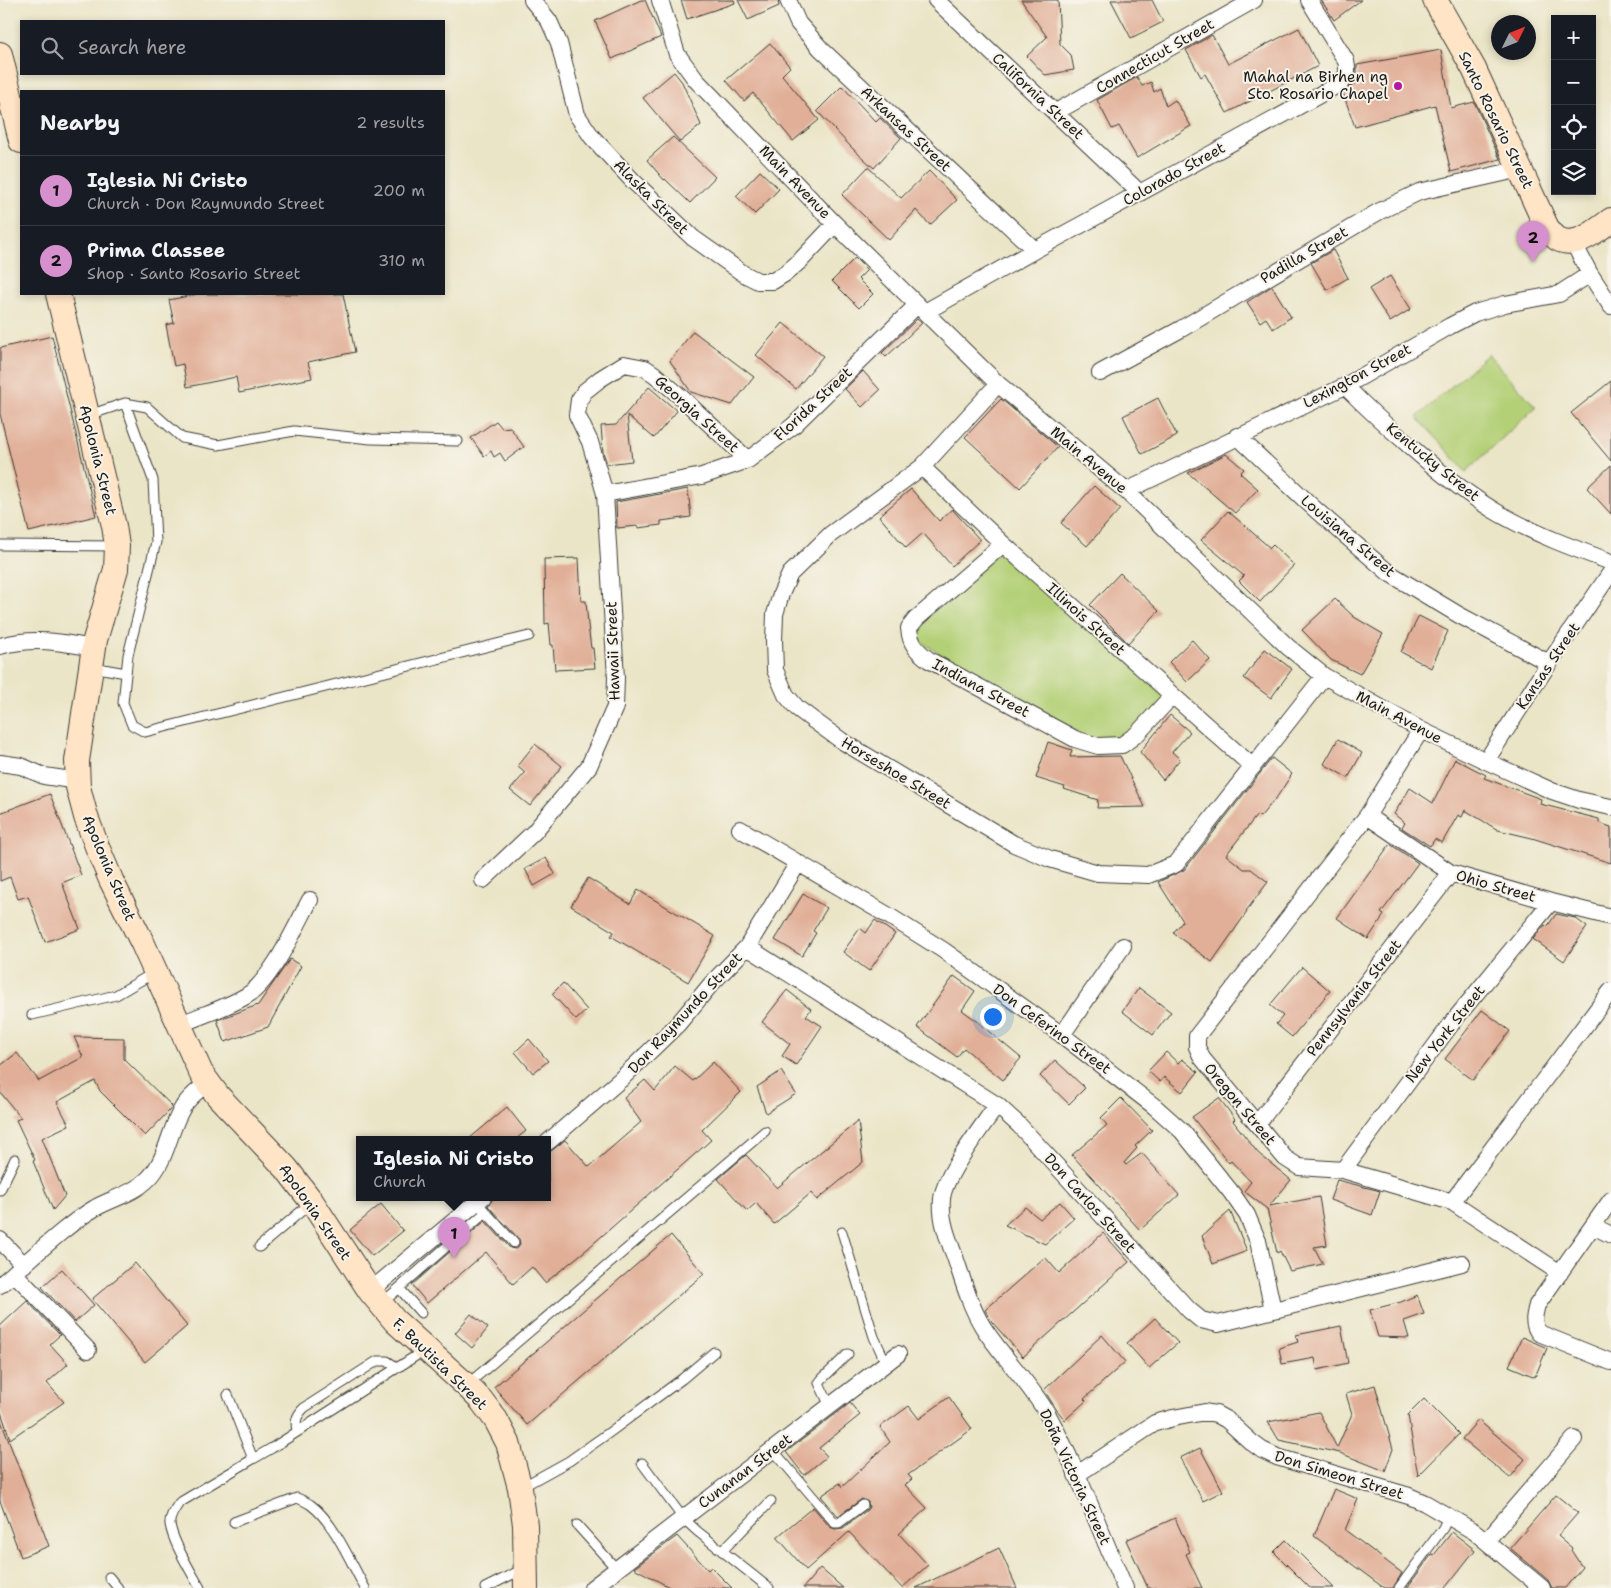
<!DOCTYPE html>
<html lang="en">
<head>
<meta charset="utf-8">
<style>
	body { margin:0; font-family:"Shantell Sans",sans-serif; background:#20242c; color:#f1f3f6 }
	.controls { position:absolute; right:15px; top:15px; display:grid; overflow:hidden; border-radius:0px; box-shadow:0 2px 8px #0003 }
	.controls button { width:45px; height:45px; display:grid; place-items:center; padding:0; border:0; border-bottom:1px solid #363941; background:#171b24; color:#f1f3f6; font:25px sans-serif }
	.compass { position:absolute; left:1491px; top:15px; width:45px; height:45px; border-radius:50%; background:#171b24; box-shadow:0 2px 8px #0003; rotate:47deg }
	.you { position:absolute; left:992px; top:1016px; width:18px; height:18px; margin:-12px; border:4px solid #fff; border-radius:50%; background:#1a73e8; box-shadow:0 0 0 8px #1a73e833 }
	.badge { display:grid; place-items:center; width:32px; height:32px; border-radius:50%; background:#d690ce; color:#111; font-size:16px; font-weight:700 }
	.pin { position:absolute; translate:-50% -41px; filter:drop-shadow(0 1px 2px #0008) }
	.pin::after { content:''; position:absolute; top:26px; width:18px; height:15px; background:inherit; clip-path:polygon(0 0,100% 0,50% 100%) }
	.popup { position:absolute; left:356px; top:1136px; width:195px; height:65px; box-sizing:border-box; display:grid; place-content:center; border-radius:0px; background:#171b24; filter:drop-shadow(0 1px 4px #0005); font-size:16px; white-space:nowrap; color:#9ea1a6 }
	.popup b { font-size:19px; color:#f1f3f6 }
	.popup::after { content:''; position:absolute; left:50%; top:100%; margin-left:-10px; border:10px solid transparent; border-top-color:#171b24 }
	.list { margin:0; padding:0; list-style:none }
	h2 { display:flex; justify-content:space-between; align-items:center; height:65px; margin:0; padding:0 20px; font-size:21px }
	h2 small { font-size:16px; font-weight:400; color:#9ea1a6 }
	.list li { display:grid; grid-template-columns:32px 1fr auto; gap:15px; align-items:center; box-sizing:border-box; height:70px; padding:0 20px; border-top:1px solid #363941 }
	.list b { display:block; font-size:19px; white-space:nowrap }
	.list p { margin:0; font-size:16px; white-space:nowrap; color:#9ea1a6 }
	.list em { font-size:16px; font-style:normal; color:#9ea1a6 }
	.icon { flex:none; width:28px; height:28px; fill:none; stroke:currentColor; stroke-width:2; stroke-linecap:round; stroke-linejoin:round }
	.map { position:relative; flex:none; width:1611px; height:1588px; overflow:hidden }
	.search { position:absolute; background:#171b24; box-shadow:0 2px 8px #0003; left:20px; top:20px; width:425px; height:55px; display:flex; align-items:center; gap:12px; box-sizing:border-box; padding:0 18px; border-radius:0px; color:#9ea1a6; font-size:19px }
	.panel { position:absolute; background:#171b24; box-shadow:0 2px 8px #0003; left:20px; top:90px; width:425px; height:205px; border-radius:0px }
	.map>svg:first-child { display:block }
	.green { fill:#b3d077; stroke:#68764a }
	.building { fill:#e1af97 }
	.lines { fill:none; stroke-linecap:round; stroke-linejoin:round }
	.lane-casing { stroke:#3b3a36; stroke-width:11 }
	.street-casing { stroke:#3b3a36; stroke-width:18 }
	.secondary-casing { stroke:#3b3a36; stroke-width:26 }
	.lane { stroke:#fff; stroke-width:9 }
	.street { stroke:#fff; stroke-width:16 }
	.secondary { stroke:#ffe4c6; stroke-width:24 }
	.poi-dot { fill:#b5179e; stroke:#f7f3e8; stroke-width:2 }
	.labels { text-anchor:middle; stroke-width:4; stroke-linejoin:round; paint-order:stroke }
	.street-label { font-size:15px; fill:#1c1c1c; stroke:#f7f3e8 }
	.poi-label { font-size:15px; fill:#1c1c1c; stroke:#f7f3e8; text-anchor:end }
</style>
</head>
<body>
<div class="map">
<svg width="1611" height="1588" viewBox="0 0 1611 1588">
	<rect width="100%" height="100%" fill="#f7f3e8"/>
	<filter id="ink" filterUnits="userSpaceOnUse"><feTurbulence type="fractalNoise" baseFrequency=".02" numOctaves="2"/><feDisplacementMap in="SourceGraphic" scale="10" xChannelSelector="R" yChannelSelector="G"/><feConvolveMatrix kernelMatrix="1 2 1 2 8 2 1 2 1" color-interpolation-filters="sRGB"/></filter>
	<filter id="wash" filterUnits="userSpaceOnUse"><feTurbulence type="fractalNoise" baseFrequency=".0096" numOctaves="4" result="noise"/><feDisplacementMap in="SourceGraphic" scale="20" xChannelSelector="R" yChannelSelector="G"/><feGaussianBlur stdDeviation="1.12" result="paint"/><feColorMatrix in="noise" values="0 0 0 0 0 0 0 0 0 0 0 0 0 0 0 0 0 1.4 0 .05"/><feComposite in="paint" operator="in"/></filter>
	<g filter="url(#wash)">
		<rect width="100%" height="100%" fill="#ebe5c8"/>
		<path class="green" d="M1488 354 1536 407 1466 472 1417 417Z
			M1003 549 1167 696 1136 731 1114 741 1076 736 916 639 918 620Z"/>
		<g id="blocks">
			<path class="building" d="M641 0H645L661 37 612 59 595 21Z
				M681 0H734L735 3 687 19Z
				M738 0H778L779 6 748 20Z
				M1021 0H1058L1060 44 1071 55 1074 70 1045 75 1027 56 1047 37Z
				M1111 0H1152L1163 22 1131 38Z
				M1321 0H1361L1334 20Z
				M1299 28 1318 66 1227 113 1205 74 1201 77 1186 50 1212 35 1228 64Z
				M770 43 790 67 782 75 819 120 793 141 753 93 744 101 726 80Z
				M1441 50 1451 108 1474 102 1500 159 1451 172 1435 105 1355 127 1343 93 1352 85 1357 83V65Z
				M674 72 682 82 701 125 680 142 643 98Z
				M1137 77 1142 86 1151 82 1154 92 1160 88 1166 106 1175 100 1191 126 1137 158 1119 126 1112 129 1097 100Z
				M842 86 876 122 880 118 901 138 874 168 853 149 817 111Z
				M673 137 715 177 690 203 665 179 664 180 647 160Z
				M868 167 901 198 929 171 957 200 930 225 916 210 889 240 842 195Z
				M760 171 779 189 755 214 736 196Z
				M1333 250 1348 278 1327 290 1311 263Z
				M855 258 867 270 858 279 873 294 859 308 832 281Z
				M1390 276 1411 309 1390 322 1369 289Z
				M1272 286 1291 317 1273 329 1266 318 1260 322 1247 302Z
				M198 294H343L355 352 308 362 312 378 239 393 236 377 187 387 183 364 174 366 166 325 174 323 169 300Z
				M917 319 922 323 886 357 882 353Z
				M783 323 823 356 796 389 756 355Z
				M693 331 754 377 732 405 691 392 670 361Z
				M52 336 96 516 29 532 0 414V348Z
				M863 371 880 390 862 407 845 389Z
				M1611 381V461L1571 413Z
				M649 387 677 411 654 438 627 415 632 461 607 464 603 452 601 426 616 425Z
				M1158 398 1177 436 1142 454 1123 416Z
				M1001 399 1058 447 1020 488 965 437Z
				M496 421 502 428 510 427 524 447 505 461 500 453 494 457 491 451 484 456 471 438Z
				M1226 454 1244 469 1240 473 1258 489 1235 513 1188 473Z
				M1611 465V514L1587 488Z
				M1094 486 1120 509 1087 546 1061 523Z
				M688 489 691 517 661 521V525L638 528V526L617 528 616 502Z
				M911 489 939 521 952 509 980 540 952 566 923 533 906 548 879 516Z
				M1228 511 1270 548 1273 545 1294 565 1260 602 1239 581 1244 576 1201 540Z
				M579 558 581 601H586L588 625 591 648H593L595 668 555 670 553 645H551L549 623 545 624 544 559Z
				M1120 573 1159 611 1128 643 1090 605Z
				M1335 599 1354 617 1383 634 1360 674 1331 660 1302 630Z
				M1419 616 1448 631 1431 668 1401 652Z
				M1192 640 1210 660 1187 682 1169 662Z
				M1265 649 1292 669 1271 698 1244 678Z
				M1170 715 1190 732 1172 752 1180 759 1163 780 1140 752Z
				M1338 739 1362 753 1348 778 1324 764Z
				M1048 742 1072 750 1070 757 1120 756 1145 807 1097 808 1098 800 1064 789 1065 787 1036 778Z
				M535 744 562 766 530 806 510 790 525 773 517 766Z
				M1272 758 1292 774 1277 797 1260 817 1257 815 1226 855 1244 869H1251L1268 882 1246 911 1247 912 1212 962 1173 933 1183 921 1158 882 1184 870Z
				M1455 759 1486 775 1484 778 1541 799 1540 804 1599 819V823L1611 827V863L1532 838 1498 830 1465 810 1462 817 1458 815 1442 843 1435 839 1430 846 1402 828 1405 823 1394 814 1410 788 1433 803Z
				M50 794 81 875 62 883 80 929 45 942 28 896 18 899 10 877 0 881V813Z
				M1390 844 1418 863 1381 913 1384 915 1368 939 1337 918Z
				M546 858 555 874 534 886 525 869Z
				M588 878 630 904 638 890 715 936 688 982 611 936 614 932 571 906Z
				M803 894 827 908 813 931 816 933 802 956 775 940Z
				M1556 914 1575 918 1587 927 1564 961 1533 939 1545 925 1547 927Z
				M875 920 895 934 869 971 843 952 860 928 866 933Z
				M290 959 301 966 268 1027 225 1042 217 1020 258 1005Z
				M1302 967 1330 991 1292 1037 1276 1024 1283 1016 1270 1005Z
				M954 976 975 991 962 1010 981 1024V1025L1021 1058 1003 1080 964 1048 957 1057 917 1027Z
				M563 983 587 1010 576 1020 552 994Z
				M1139 988 1171 1012 1153 1035 1122 1011Z
				M787 990 811 1009 806 1016 822 1026 796 1065 782 1056 790 1044 762 1022Z
				M1482 1010 1510 1031 1473 1080 1445 1059Z
				M74 1037 124 1038V1059L172 1106 169 1111 145 1136 100 1091 95 1081 57 1102 69 1125 42 1138 65 1196 53 1210 33 1161 35 1160 16 1120 21 1118 0 1092V1066L17 1053 39 1081 83 1057Z
				M529 1039 548 1061 533 1073 515 1052Z
				M1166 1052 1178 1063 1182 1059 1198 1072 1182 1092 1164 1077 1160 1082 1148 1071Z
				M1055 1060 1085 1088 1069 1104 1040 1076Z
				M713 1062 741 1092 702 1130 711 1140 586 1250 545 1283 532 1267 513 1284 486 1252 427 1303 412 1285 485 1221 510 1248 515 1249 518 1248 520 1244 519 1239 488 1206 492 1200 496 1197H548V1154L550 1152 565 1140 589 1167 641 1122 624 1098 645 1080 655 1091 675 1066 693 1081Z
				M781 1071 796 1094 766 1113 757 1087Z
				M1121 1098 1152 1130 1135 1146 1137 1148 1124 1163 1126 1165 1142 1153 1179 1195 1140 1230 1072 1155 1107 1125 1101 1118Z
				M1219 1098 1235 1119 1233 1121 1258 1153 1291 1180 1269 1206 1319 1197 1327 1245 1314 1247 1323 1264 1290 1271 1280 1251 1277 1253 1267 1209 1244 1191 1251 1182 1231 1161 1229 1163 1192 1117Z
				M507 1107 526 1131 516 1139H469Z
				M858 1121 863 1162 817 1200 811 1193 774 1224 756 1203 747 1211 718 1179 746 1155 777 1188Z
				M1337 1180 1380 1191 1372 1215 1330 1200Z
				M1060 1202 1074 1218 1045 1244 1005 1225 1025 1207 1040 1219Z
				M381 1204 403 1231 372 1256 350 1230Z
				M1230 1211 1247 1251 1213 1264 1202 1236Z
				M1103 1233 1129 1262 1023 1357 992 1322 985 1310 1045 1257 1059 1273Z
				M671 1235 704 1274 527 1425 494 1387Z
				M135 1263 187 1326 145 1362 92 1299Z
				M62 1269 94 1305 75 1322 42 1287Z
				M1417 1295 1424 1314 1404 1321 1409 1338 1378 1337 1370 1310 1401 1302Z
				M27 1301 60 1335 50 1344 68 1364 47 1383 64 1402 10 1439 0 1409V1326Z
				M471 1314 488 1328 472 1348 455 1333Z
				M1155 1318 1178 1343 1149 1368 1127 1343Z
				M1341 1326 1348 1363 1317 1370 1315 1358 1282 1364 1279 1348 1298 1342 1296 1335Z
				M1102 1335 1125 1362 1084 1399 1086 1401 1065 1420 1056 1409 1044 1390Z
				M1522 1337 1547 1348 1535 1377 1509 1366Z
				M1375 1385 1393 1449 1385 1471 1340 1453 1279 1440 1268 1422 1319 1412 1337 1448 1352 1414 1346 1394Z
				M949 1397 972 1429 908 1475 912 1479 905 1485 927 1508 899 1534 928 1565 902 1588 849 1532 806 1570 777 1537 813 1507 830 1527 835 1529 843 1528 867 1510 869 1507 868 1502 862 1499 838 1516 821 1496 840 1483 842 1487 890 1442 880 1427 909 1406 919 1419Z
				M1424 1399 1459 1434 1418 1476 1408 1415Z
				M850 1403 860 1415 819 1448 827 1456 804 1475 786 1452Z
				M1478 1420 1525 1459 1510 1478 1462 1439Z
				M0 1421H1L49 1546 21 1557 0 1501Z
				M1200 1448 1223 1491 1203 1501 1180 1458Z
				M1334 1489 1358 1499 1345 1530 1402 1573 1393 1588H1384L1314 1536Z
				M1556 1495 1578 1513 1558 1536 1572 1548 1571 1550 1582 1567 1565 1588H1552L1548 1580 1510 1548Z
				M1175 1518 1190 1552 1186 1554 1202 1588H1148L1126 1540Z
				M1452 1532 1475 1550 1445 1588H1407L1432 1554 1434 1555Z
				M677 1536 708 1570 711 1567 732 1588H671L634 1568Z
				M1286 1540 1334 1588H1310L1274 1552Z
				M999 1548 1017 1588H916Z
				M820 1568 843 1588H803Z"/>
		</g>
	</g>
	<g filter="url(#ink)">
		<use href="#blocks" fill-opacity="0" stroke="#3b3a36" stroke-width="1"/>
		<g class="lines">
			<g class="lane-casing">
				<path id="lane" d="M125 403 153 480 156 542 128 655 123 703 132 725 145 732 529 636
					M89 415 125 403 147 407 182 438 218 445 294 431 371 439 458 441
					M0 545 117 546
					M92 667 126 673
					M32 1015 116 995 155 972
					M0 1190 15 1159
					M482 1208 514 1243
					M842 1232 874 1337 886 1363
					M259 1247 312 1202
					M399 1288 421 1313
					M381 1304 486 1212
					M468 1384 765 1131
					M228 1395 253 1459 272 1448 425 1350
					M830 1406 819 1383 822 1379 848 1354
					M297 1432C295 1421 296 1416 304 1408L377 1361H387L398 1368
					M773 1450 835 1523H839L863 1505
					M642 1463 683 1518 697 1531 769 1588
					M522 1487 569 1461 610 1432 682 1379 714 1352
					M234 1522 297 1498C302 1500 307 1502 311 1505 334 1522 351 1563 365 1588
					M577 1525 612 1564 618 1567
					M722 1551 771 1501
					M109 1577 118 1588
					M200 1588C191 1572 172 1541 170 1524 169 1517 175 1509 179 1503L253 1459
					M485 1588 525 1568
					M1399 1588 1443 1528 1449 1515"/>
			</g>
			<g class="street-casing">
				<path id="street" d="M532 0 549 21 559 43 577 115 592 137 633 181 693 238 744 274 758 281H773L786 273 800 261 835 224
					M660 0 677 54 696 80 835 224 998 384 1126 491 1288 647 1324 676 1421 730 1486 761 1552 791 1579 800 1611 807
					M788 0 798 23 821 49 1035 250
					M936 0 1140 193
					M1056 112 1254 0
					M1573 242 1590 274 1611 306
					M925 312 1035 250 1341 83C1348 75 1348 71 1346 61L1309 0
					M1100 373 1181 329 1378 212 1419 192 1521 169
					M998 384 922 467 831 534 790 574 781 594 775 614 774 640 775 670 786 695 797 708 813 720 842 741 1014 844 1050 859 1098 873 1148 875 1176 864 1324 676
					M1345 386C1364 405 1383 423 1403 440 1433 467 1465 494 1500 514 1535 534 1573 548 1611 562
					M1237 436 1317 511 1389 573 1459 615 1549 663
					M922 467 1003 544 1253 767
					M1126 491 1345 386 1450 326 1475 313 1505 304 1559 294 1590 274
					M605 494 702 476 748 460 793 426 917 305
					M1003 544 916 619 909 628C910 644 917 651 929 660L1075 739 1098 746 1122 745 1137 734 1172 696
					M0 646C34 637 60 642 93 648
					M1421 730 1367 816 1197 1036V1047L1202 1058 1285 1158 1299 1167 1343 1170 1452 1202 1560 1273
					M1486 761 1549 663 1611 572
					M0 763 21 766 44 776 78 781
					M1367 816 1451 873 1551 902 1611 917
					M740 829 889 916 943 950 1062 1035 1154 1106 1182 1131 1231 1192 1247 1215 1258 1241 1273 1310
					M483 880 534 832 589 766 615 707 616 678 605 494 590 442 577 415 579 400 585 391 600 379 624 364 645 368 654 374 681 397 748 460
					M747 947 997 1105 1019 1125 1189 1310 1201 1320 1218 1324 1462 1263
					M179 1025C201 1015 226 1008 246 996 271 982 296 926 310 900
					M1062 1035 1123 946
					M997 1105C983 1126 944 1175 942 1199 940 1219 948 1239 955 1257 963 1281 970 1306 983 1327 1003 1358 1030 1383 1048 1415 1078 1470 1100 1531 1125 1588
					M1258 1123 1451 873
					M548 1142 620 1080 678 1024 712 983 747 947 798 863
					M1343 1170 1455 1019 1551 902
					M1611 1200 1537 1305C1534 1316 1532 1324 1539 1333L1611 1362
					M1452 1202 1611 991
					M1593 1226 1611 1235
					M0 1240 24 1265
					M14 1273 88 1350
					M0 1285C31 1260 60 1229 95 1208 113 1198 133 1194 148 1179 167 1161 169 1129 183 1107 189 1097 199 1090 207 1083
					M370 1291 483 1197
					M1076 1475 1155 1423 1173 1418 1205 1412 1216 1414 1227 1420 1251 1442 1262 1450 1277 1457 1409 1496 1425 1503 1475 1532 1542 1588
					M1487 1540 1574 1439
					M592 1588 898 1354"/>
			</g>
			<g class="secondary-casing">
				<path id="secondary" d="M1435 0 1474 69 1547 228C1550 231 1554 237 1558 239 1576 249 1597 230 1611 220
					M0 54 21 141
					M58 294 114 526 117 546 116 569 95 640 77 761 78 787 86 817 98 849 111 880 143 944 201 1073 218 1096 286 1168 312 1202 370 1291 395 1321 467 1386 481 1400 496 1420 508 1443 520 1488 525 1525 526 1588"/>
			</g>
			<use href="#lane" class="lane"/>
			<use href="#street" class="street"/>
			<use href="#secondary" class="secondary"/>
		</g>
	</g>
	<circle class="poi-dot" cx="1398" cy="86" r="5"/>
	<g class="labels">
		<g class="street-label">
			<text transform="translate(1155 56) rotate(-30)" y="5">Connecticut Street</text>
			<text transform="translate(1038 96) rotate(43)" y="5">California Street</text>
			<text transform="translate(1496 120) rotate(64)" y="5">Santo Rosario Street</text>
			<text transform="translate(906 129) rotate(43)" y="5">Arkansas Street</text>
			<text transform="translate(1174 174) rotate(-29)" y="5">Colorado Street</text>
			<text transform="translate(795 182) rotate(46)" y="5">Main Avenue</text>
			<text transform="translate(651 197) rotate(45)" y="5">Alaska Street</text>
			<text transform="translate(1304 255) rotate(-30)" y="5">Padilla Street</text>
			<text transform="translate(1357 376) rotate(-28)" y="5">Lexington Street</text>
			<text transform="translate(813 404) rotate(-43)" y="5">Florida Street</text>
			<text transform="translate(697 414) rotate(42)" y="5">Georgia Street</text>
			<text transform="translate(98 460) rotate(76)" y="5">Apolonia Street</text>
			<text transform="translate(1089 460) rotate(40)" y="5">Main Avenue</text>
			<text transform="translate(1433 462) rotate(39)" y="5">Kentucky Street</text>
			<text transform="translate(1348 536) rotate(40)" y="5">Louisiana Street</text>
			<text transform="translate(1086 619) rotate(42)" y="5">Illinois Street</text>
			<text transform="translate(613 651) rotate(-92)" y="5">Hawaii Street</text>
			<text transform="translate(1548 666) rotate(-56)" y="5">Kansas Street</text>
			<text transform="translate(981 688) rotate(28)" y="5">Indiana Street</text>
			<text transform="translate(1399 717) rotate(28)" y="5">Main Avenue</text>
			<text transform="translate(896 773) rotate(31)" y="5">Horseshoe Street</text>
			<text transform="translate(109 868) rotate(67)" y="5">Apolonia Street</text>
			<text transform="translate(1496 886) rotate(16)" y="5">Ohio Street</text>
			<text transform="translate(1354 998) rotate(-52)" y="5">Pennsylvania Street</text>
			<text transform="translate(685 1013) rotate(-47)" y="5">Don Raymundo Street</text>
			<text transform="translate(1052 1029) rotate(36)" y="5">Don Ceferino Street</text>
			<text transform="translate(1445 1034) rotate(-52)" y="5">New York Street</text>
			<text transform="translate(1240 1104) rotate(50)" y="5">Oregon Street</text>
			<text transform="translate(1090 1203) rotate(48)" y="5">Don Carlos Street</text>
			<text transform="translate(315 1212) rotate(55)" y="5">Apolonia Street</text>
			<text transform="translate(440 1364) rotate(44)" y="5">F. Bautista Street</text>
			<text transform="translate(745 1471) rotate(-37)" y="5">Cunanan Street</text>
			<text transform="translate(1339 1475) rotate(17)" y="5">Don Simeon Street</text>
			<text transform="translate(1075 1477) rotate(65)" y="5">Doña Victoria Street</text>
		</g>
		<g class="poi-label">
			<text x="1388" y="82">Mahal na Birhen ng<tspan x="1388" dy="17">Sto. Rosario Chapel</tspan></text>
		</g>
	</g>
</svg>
<div class="controls">
<button>+</button>
<button>−</button>
<button><svg class="icon" aria-label="locate" viewBox="0 0 24 24"><circle cx="12" cy="12" r="6"/><path d="M12 2v4M12 18v4M2 12h4M18 12h4"/></svg></button>
<button><svg class="icon" aria-label="layers" viewBox="0 0 24 24"><path d="M12 4l9 5-9 5-9-5zM3 14l9 5 9-5"/></svg></button>
</div>
<svg class="compass" viewBox="-18 -18 36 36"><path d="M0-13l5 13h-10z" fill="#e53935"/><path d="M0 13l5-13h-10z" fill="#9ea1a6"/></svg>
<div class="you"></div>
<div class="pin badge" style="left:454px;top:1258px">1</div>
<div class="popup"><b>Iglesia Ni Cristo</b>Church</div>
<div class="pin badge" style="left:1533px;top:262px">2</div>
<div class="search"><svg class="icon" aria-label="search" viewBox="0 0 24 24"><circle cx="10" cy="10" r="6"/><path d="M15 15l6 6"/></svg>Search here</div>
<section class="panel">
<h2>Nearby<small>2 results</small></h2>
<ul class="list">
<li><span class="badge">1</span><div><b>Iglesia Ni Cristo</b><p>Church · Don Raymundo Street</p></div><em>200 m</em></li>
<li><span class="badge">2</span><div><b>Prima Classee</b><p>Shop · Santo Rosario Street</p></div><em>310 m</em></li>
</ul>
</section>
</div>
</body>
</html>
